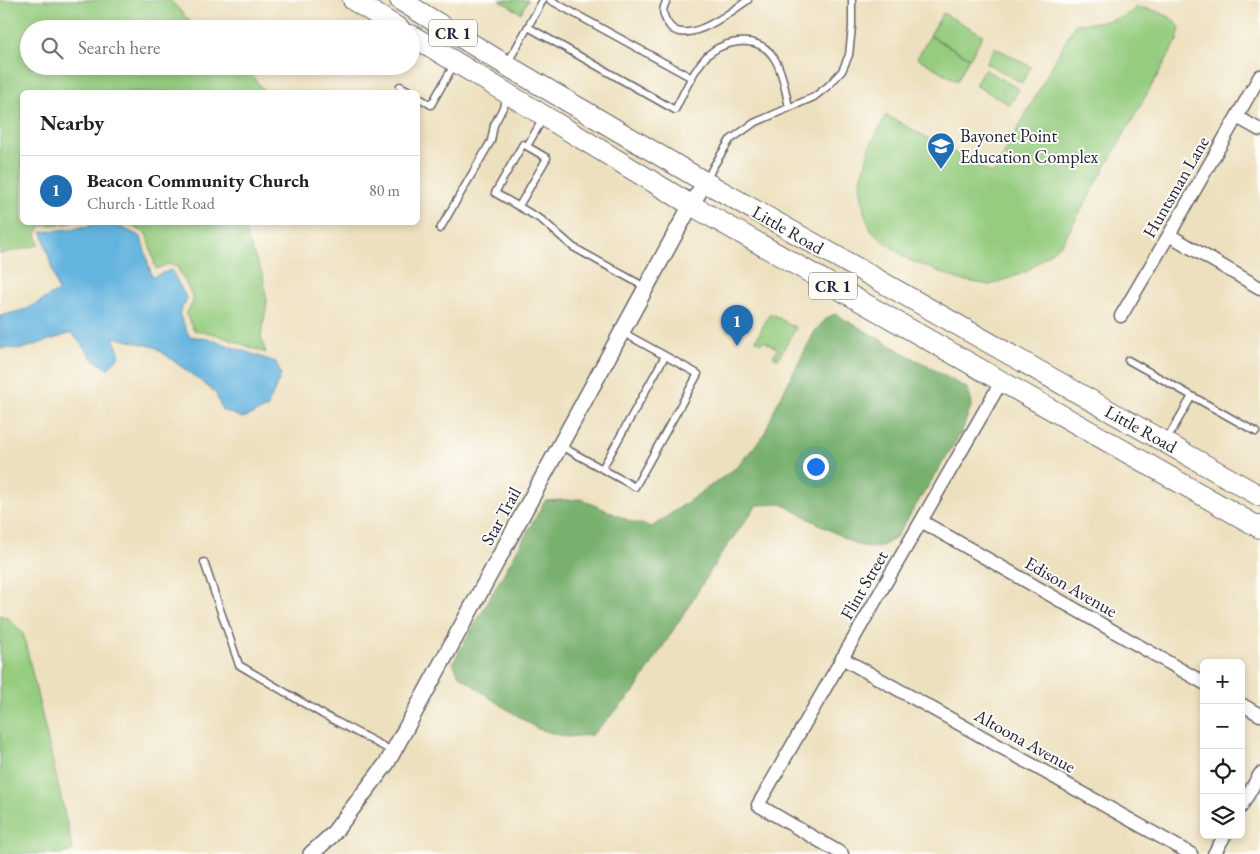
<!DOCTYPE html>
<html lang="en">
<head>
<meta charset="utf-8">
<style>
	body { margin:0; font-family:"EB Garamond",serif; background:#f2f2f2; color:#202124 }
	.controls { position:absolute; right:15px; bottom:15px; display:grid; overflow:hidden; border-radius:8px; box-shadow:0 2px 8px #0003 }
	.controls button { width:45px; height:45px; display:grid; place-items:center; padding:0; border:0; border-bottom:1px solid #e0e0e0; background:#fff; color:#202124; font:25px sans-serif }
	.you { position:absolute; left:815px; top:466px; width:18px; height:18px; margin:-12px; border:4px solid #fff; border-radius:50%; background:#1a73e8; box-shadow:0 0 0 8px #1a73e833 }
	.badge { display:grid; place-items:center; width:32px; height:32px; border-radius:50%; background:#1f6fb2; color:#fff; font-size:16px; font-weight:700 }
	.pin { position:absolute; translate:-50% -41px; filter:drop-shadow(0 1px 2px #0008) }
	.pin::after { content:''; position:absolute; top:26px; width:18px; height:15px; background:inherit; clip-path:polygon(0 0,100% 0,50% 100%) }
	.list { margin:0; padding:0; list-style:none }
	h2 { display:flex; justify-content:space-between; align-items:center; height:65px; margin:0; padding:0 20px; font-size:21px }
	h2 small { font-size:16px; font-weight:400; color:#757577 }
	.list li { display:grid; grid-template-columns:32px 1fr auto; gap:15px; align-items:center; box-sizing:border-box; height:70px; padding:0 20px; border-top:1px solid #e0e0e0 }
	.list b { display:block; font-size:19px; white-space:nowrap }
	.list p { margin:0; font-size:16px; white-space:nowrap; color:#757577 }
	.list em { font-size:16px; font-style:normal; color:#757577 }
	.icon { flex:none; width:28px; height:28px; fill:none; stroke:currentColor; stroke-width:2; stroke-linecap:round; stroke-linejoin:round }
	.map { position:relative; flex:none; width:1260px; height:854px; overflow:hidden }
	.search { position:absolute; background:#fff; box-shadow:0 2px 8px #0003; left:20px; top:20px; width:400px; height:55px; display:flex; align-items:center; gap:12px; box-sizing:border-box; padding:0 18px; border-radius:28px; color:#757577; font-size:19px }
	.panel { position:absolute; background:#fff; box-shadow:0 2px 8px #0003; left:20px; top:90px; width:400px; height:135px; border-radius:8px }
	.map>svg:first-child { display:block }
	.green { fill:#95cc7f; stroke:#5c775d }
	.forest { fill:#78b06e; stroke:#4d6954 }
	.water { fill:#64b4df; stroke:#436b8d }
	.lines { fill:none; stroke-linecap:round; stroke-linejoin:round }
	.service-casing { stroke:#696469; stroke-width:9 }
	.minor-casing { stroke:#696469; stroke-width:15 }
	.tertiary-casing { stroke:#696469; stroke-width:18 }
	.primary-casing { stroke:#696469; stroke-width:22 }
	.service { stroke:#fff; stroke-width:6 }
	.minor { stroke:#fff; stroke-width:12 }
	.tertiary { stroke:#fff; stroke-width:15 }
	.primary { stroke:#fff; stroke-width:20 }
	.labels { text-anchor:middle; stroke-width:4; stroke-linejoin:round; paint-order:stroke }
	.shield { fill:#fdfcf7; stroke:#646373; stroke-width:1 }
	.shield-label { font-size:16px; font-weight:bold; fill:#22223b }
	.poi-label { font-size:18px; fill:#22223b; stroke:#fdfcf7; text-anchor:start }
	.street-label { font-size:18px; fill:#22223b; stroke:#fdfcf7 }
</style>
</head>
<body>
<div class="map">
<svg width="1260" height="854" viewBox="0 0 1260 854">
	<rect width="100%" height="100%" fill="#fdfcf7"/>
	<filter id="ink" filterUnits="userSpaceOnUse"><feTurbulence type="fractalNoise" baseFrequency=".02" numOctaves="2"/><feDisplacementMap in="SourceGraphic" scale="10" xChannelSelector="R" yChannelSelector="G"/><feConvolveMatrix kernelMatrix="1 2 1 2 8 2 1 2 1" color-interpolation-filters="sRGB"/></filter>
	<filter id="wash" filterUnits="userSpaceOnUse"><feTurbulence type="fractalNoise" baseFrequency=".0096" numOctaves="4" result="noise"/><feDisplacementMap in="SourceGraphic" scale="20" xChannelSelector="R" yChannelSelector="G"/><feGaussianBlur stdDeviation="1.12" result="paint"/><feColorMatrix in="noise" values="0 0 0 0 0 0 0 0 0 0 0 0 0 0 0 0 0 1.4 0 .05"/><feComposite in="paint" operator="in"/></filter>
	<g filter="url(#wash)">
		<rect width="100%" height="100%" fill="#ede0be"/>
		<path class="green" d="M0 0H170L197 29H29V66H236L251 75 265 92H22V222L72 223 41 226 36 233 39 245 0 254Z
			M499 0H528L521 13Z
			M1138 7 1156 11 1170 17 1180 27 1177 41 1063 242 1026 272 990 285 960 280 907 259 872 232 864 212 860 184 871 144 886 115 993 174 1075 24 1102 22 1123 17Z
			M943 13 983 35 970 58 930 35Z
			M930 36 969 58 957 81 917 58Z
			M995 47 1031 67 1022 83 986 63Z
			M984 69 1019 89 1010 105 975 85Z
			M125 223H244L248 241 263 275 267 303 261 337 266 353 215 334 194 330 186 314 193 302V297L177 267 168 264 156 269 147 236 144 232Z
			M770 313 796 328 778 359 773 356 778 349 764 341 762 343 756 340Z
			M0 615 8 618 23 633 73 850 64 854H0Z"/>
		<path class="forest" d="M835 314 968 389 972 404 961 433 895 539 878 548 857 545 782 504 757 505 724 550 634 692 592 735 566 737 538 729 493 700 459 675 453 663 545 501 581 499 632 522 652 527 737 467 764 435 776 406 815 331 828 317Z"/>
		<path class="water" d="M100 224 123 228 141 237 152 277 171 270 187 299 179 313 189 336 213 340 240 350 276 362 281 375 267 408 243 418 222 410 215 392 155 347 113 337 120 355 108 369 93 359 72 333 22 349 0 348V316L27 309 58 291 42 232 76 228Z"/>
	</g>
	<g filter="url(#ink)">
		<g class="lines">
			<g class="service-casing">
				<path id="service" d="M550 0 692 78
					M667 0C662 9 662 13 667 22 682 51 732 11 748 0
					M528 27 675 110C683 94 698 60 713 51 720 46 730 43 738 42 779 38 782 77 789 107
					M507 64 543 0
					M400 86 411 92
					M418 97 431 105 455 63
					M527 146 544 117
					M707 179 713 167 730 140 754 123 814 97 828 86 842 71 849 55 852 27V0
					M519 206 547 158 523 144 495 193 542 220 573 247 645 287
					M440 229 491 141 494 125 509 96
					M1128 360 1256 432
					M1166 441 1192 396
					M561 446 635 487 698 374 622 332
					M602 469 665 356
					M204 562 239 665 322 714 392 751"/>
			</g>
			<g class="minor-casing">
				<path id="minor" d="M1237 117 1260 130
					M1169 235 1260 288
					M1121 316 1169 235 1260 76
					M921 521 1204 683
					M842 658 1191 854
					M1241 704 1260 715
					M1241 807 1260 774
					M842 854 758 805 1001 382
					M1214 854 1225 835"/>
			</g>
			<g class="tertiary-casing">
				<path id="tertiary" d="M311 854 332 835 387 763 691 205 705 182"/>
			</g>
			<g class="primary-casing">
				<path id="primary" d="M353 0 400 29
					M400 0 506 65 705 182 1260 496
					M411 35 691 205 1260 528"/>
			</g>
			<use href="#service" class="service"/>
			<use href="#minor" class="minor"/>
			<use href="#tertiary" class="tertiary"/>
			<use href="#primary" class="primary"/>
		</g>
	</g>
	<defs>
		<g id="school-pin" transform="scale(1.4375)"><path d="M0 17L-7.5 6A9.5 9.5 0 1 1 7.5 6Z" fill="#1f6fb2" stroke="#fdfcf7"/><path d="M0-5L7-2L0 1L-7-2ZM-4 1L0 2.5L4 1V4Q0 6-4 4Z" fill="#fff"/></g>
	</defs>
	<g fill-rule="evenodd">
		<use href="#school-pin" x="941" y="146"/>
	</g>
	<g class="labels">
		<g class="shield">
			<rect x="429" y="19.5" width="48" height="27" rx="4"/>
			<rect x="809" y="272.5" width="48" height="27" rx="4"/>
		</g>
		<g class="shield-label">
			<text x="453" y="39">CR 1</text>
			<text x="833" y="292">CR 1</text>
		</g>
		<g class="poi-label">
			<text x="960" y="142">Bayonet Point<tspan x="960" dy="21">Education Complex</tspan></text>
		</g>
		<g class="street-label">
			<text transform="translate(1176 187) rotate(-60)" y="6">Huntsman Lane</text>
			<text transform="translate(788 230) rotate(30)" y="6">Little Road</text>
			<text transform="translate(1141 429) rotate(29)" y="6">Little Road</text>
			<text transform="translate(501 516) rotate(-61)" y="6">Star Trail</text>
			<text transform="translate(864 585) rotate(-60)" y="6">Flint Street</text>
			<text transform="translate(1071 587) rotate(30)" y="6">Edison Avenue</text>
			<text transform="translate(1025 741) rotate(29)" y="6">Altoona Avenue</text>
		</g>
	</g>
</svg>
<div class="controls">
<button>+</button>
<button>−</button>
<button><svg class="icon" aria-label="locate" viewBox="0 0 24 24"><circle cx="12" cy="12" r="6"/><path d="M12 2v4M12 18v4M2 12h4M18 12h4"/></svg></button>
<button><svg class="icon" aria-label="layers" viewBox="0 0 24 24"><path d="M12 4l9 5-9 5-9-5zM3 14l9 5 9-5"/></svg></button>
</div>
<div class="you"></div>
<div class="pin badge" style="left:737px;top:346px">1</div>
<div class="search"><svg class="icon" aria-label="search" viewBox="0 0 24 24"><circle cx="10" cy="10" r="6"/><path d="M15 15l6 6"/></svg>Search here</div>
<section class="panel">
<h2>Nearby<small></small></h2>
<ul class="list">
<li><span class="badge">1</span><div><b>Beacon Community Church</b><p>Church · Little Road</p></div><em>80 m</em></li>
</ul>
</section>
</div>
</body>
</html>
